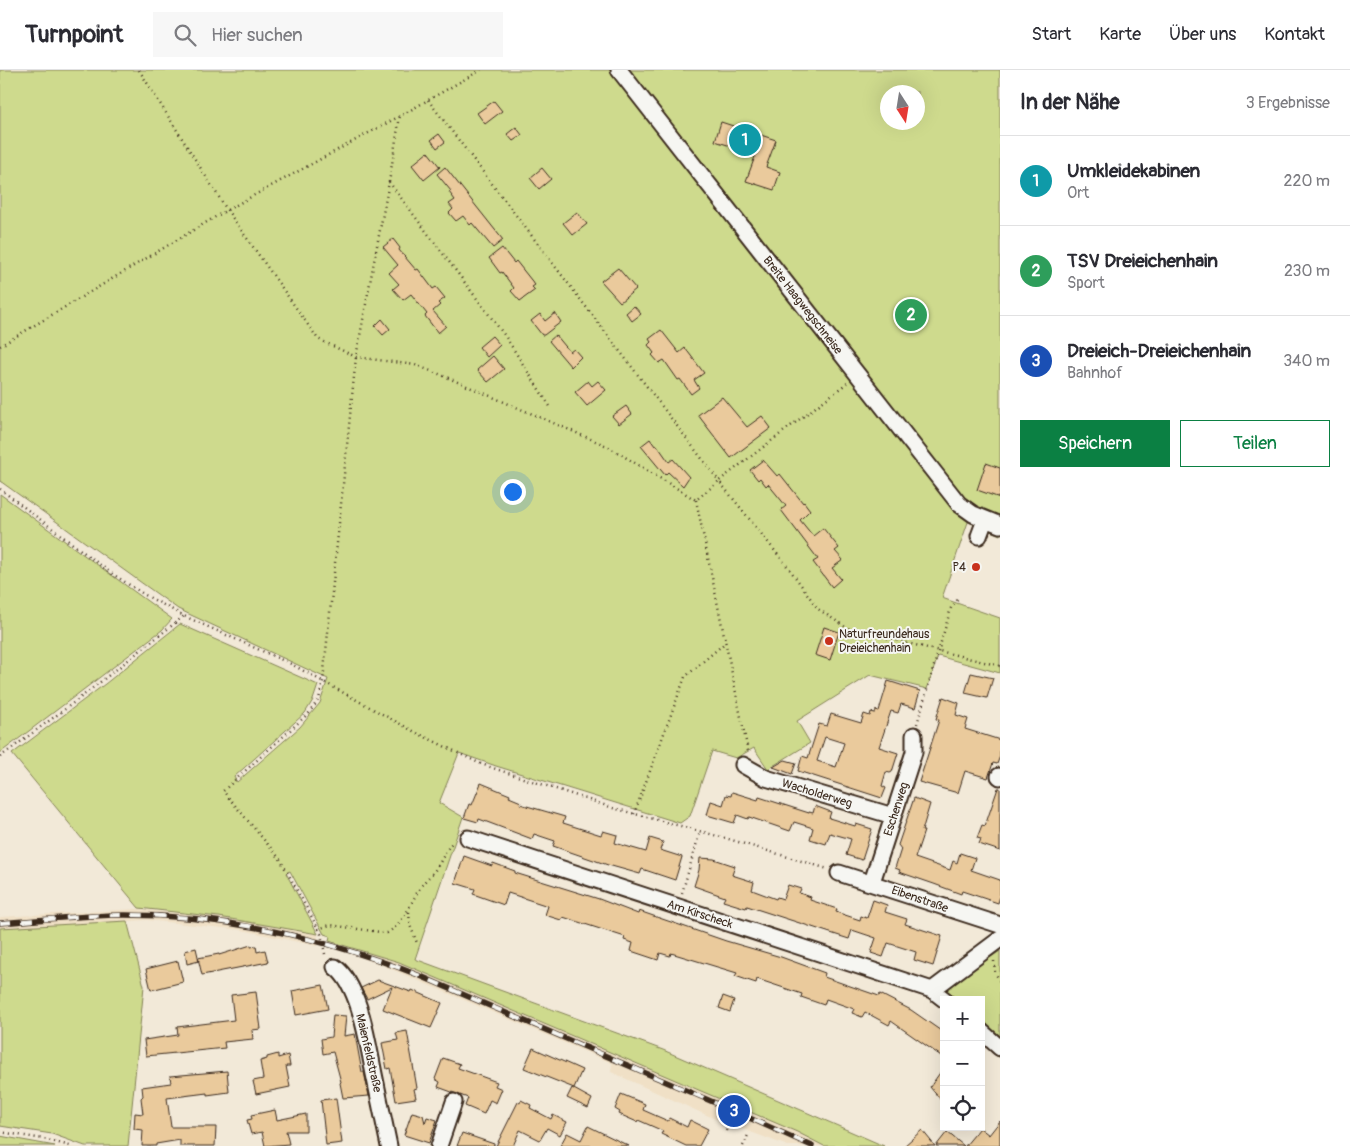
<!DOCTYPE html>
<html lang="de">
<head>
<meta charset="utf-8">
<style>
	body { margin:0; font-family:Pangolin,sans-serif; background:#f7f7f7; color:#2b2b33 }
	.controls { position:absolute; right:15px; bottom:15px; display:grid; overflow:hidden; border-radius:0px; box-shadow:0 5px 20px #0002 }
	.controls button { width:45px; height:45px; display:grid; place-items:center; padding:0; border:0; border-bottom:1px solid #e1e1e2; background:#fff; color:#2b2b33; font:25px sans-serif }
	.compass { position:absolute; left:880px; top:15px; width:45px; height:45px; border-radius:50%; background:#fff; box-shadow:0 5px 20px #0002; rotate:168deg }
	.you { position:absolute; left:512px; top:421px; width:18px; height:18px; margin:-12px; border:4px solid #fff; border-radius:50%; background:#1a73e8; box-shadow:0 0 0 8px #1a73e833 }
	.badge { display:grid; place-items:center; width:32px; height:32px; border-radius:50%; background:#0b8043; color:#fff; font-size:16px; font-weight:700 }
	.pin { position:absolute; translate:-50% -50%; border:2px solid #fff; box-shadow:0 1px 5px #0006 }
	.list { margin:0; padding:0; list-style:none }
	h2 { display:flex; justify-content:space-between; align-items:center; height:65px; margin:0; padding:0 20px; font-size:21px }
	h2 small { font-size:16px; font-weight:400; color:#7c7c81 }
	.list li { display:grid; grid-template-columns:32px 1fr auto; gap:15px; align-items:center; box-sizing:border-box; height:90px; padding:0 20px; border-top:1px solid #e1e1e2 }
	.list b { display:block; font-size:19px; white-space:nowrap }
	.list p { margin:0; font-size:16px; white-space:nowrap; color:#7c7c81 }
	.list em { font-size:16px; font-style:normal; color:#7c7c81 }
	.actions { display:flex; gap:10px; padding:15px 20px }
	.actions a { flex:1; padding:11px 0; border:1px solid #0b8043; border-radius:0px; text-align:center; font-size:18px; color:#0b8043 }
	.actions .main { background:#0b8043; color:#fff }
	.icon { flex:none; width:28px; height:28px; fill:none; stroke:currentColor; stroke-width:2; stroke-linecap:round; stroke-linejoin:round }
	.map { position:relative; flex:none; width:1000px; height:1076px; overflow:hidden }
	header { display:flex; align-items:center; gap:30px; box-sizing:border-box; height:70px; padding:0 25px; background:#fff; border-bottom:1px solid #e1e1e2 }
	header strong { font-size:24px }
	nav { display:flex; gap:28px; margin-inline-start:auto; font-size:18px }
	.search { width:350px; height:45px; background:#f7f7f7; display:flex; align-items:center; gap:12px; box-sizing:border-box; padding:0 18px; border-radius:0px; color:#7c7c81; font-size:19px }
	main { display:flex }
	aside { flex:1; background:#fff }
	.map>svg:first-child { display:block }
	.built { fill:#f0e0c6 }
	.green { fill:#ceda8d; stroke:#848256; fill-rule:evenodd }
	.building { fill:#eaca9c; stroke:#3b2a1e; fill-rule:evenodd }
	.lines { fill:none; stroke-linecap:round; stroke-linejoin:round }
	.minor-casing { stroke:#3b2a1e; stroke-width:19 }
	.path { stroke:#3b2a1e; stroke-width:2.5; stroke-dasharray:1 4; stroke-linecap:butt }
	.minor { stroke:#f6f6f2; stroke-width:15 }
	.rail-casing { stroke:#3b2a1e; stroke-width:5.5 }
	.rail { stroke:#f6f6f2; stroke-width:4; stroke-dasharray:11; stroke-linecap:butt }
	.poi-dot { fill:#c8321e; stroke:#f6f6f2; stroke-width:2 }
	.labels { text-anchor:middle; stroke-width:4; stroke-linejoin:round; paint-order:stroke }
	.street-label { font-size:12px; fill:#3b2a1e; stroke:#f6f6f2 }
	.poi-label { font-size:12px; fill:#3b2a1e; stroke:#f6f6f2; text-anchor:end }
</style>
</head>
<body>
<header>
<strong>Turnpoint</strong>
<div class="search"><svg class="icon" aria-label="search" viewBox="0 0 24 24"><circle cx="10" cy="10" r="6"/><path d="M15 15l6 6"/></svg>Hier suchen</div>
<nav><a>Start</a><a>Karte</a><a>Über uns</a><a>Kontakt</a></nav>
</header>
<main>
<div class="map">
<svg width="1000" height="1076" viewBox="0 0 1000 1076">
	<rect width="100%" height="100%" fill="#f2e9d8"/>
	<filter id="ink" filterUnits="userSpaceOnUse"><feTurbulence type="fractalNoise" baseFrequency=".02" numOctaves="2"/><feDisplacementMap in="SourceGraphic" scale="10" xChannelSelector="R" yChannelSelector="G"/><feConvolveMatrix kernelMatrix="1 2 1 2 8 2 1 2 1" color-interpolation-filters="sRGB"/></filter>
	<g filter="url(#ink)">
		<path class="built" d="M137 839 219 847 318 864 317 876 242 860 147 850 0 858V847Z
			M329 871 399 892 797 1062 824 1076H788L713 1048 611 1002 612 993 377 893 330 877Z"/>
		<path class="green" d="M0 0H1000V465L968 452 942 528 1000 548V603L938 586 927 619 870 605 797 651 810 673 768 699 754 678 736 688 712 681 690 746 680 753 496 696 459 683 439 733 463 747 415 889 663 980 884 1076H824L797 1062 399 892 329 871 330 866 324 864 290 801 286 803 318 864 219 847 139 838 12 684 105 614 180 554 318 615 313 630 305 643 234 707 237 712 300 657 320 633 328 609 178 539 0 411ZM888 22H918V52H888Z
			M0 424 172 549 162 560 0 683Z
			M127 851 144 916 128 1076H85L52 1064 0 1056V858Z
			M1000 881V972L981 955V930H954L946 922V917Z
			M0 1066 55 1076H0Z"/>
		<path class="building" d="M494 31 502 41 485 54 477 43Z
			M721 52 776 70 766 97 780 102 774 120 746 111 756 84 715 71Z
			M516 57 522 65 513 71 507 64Z
			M439 64 445 72 437 78 431 70Z
			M428 82 440 97 424 110 412 95Z
			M445 97 503 170 493 178 472 153 470 155 463 146 456 151 449 143 453 139 449 134 455 130 449 122 451 121 437 104Z
			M542 98 551 109 539 119 530 108Z
			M577 142 587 154 573 165 563 153Z
			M393 169 400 178 399 180 416 200 418 199 433 219 436 217 445 228 438 233 440 235 433 241 446 256 438 263 425 246 427 244 411 224 403 230 393 219 399 214 389 203 398 195 383 177Z
			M502 178 514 193 516 191 535 215 532 217 535 220 520 231 511 221 514 218 502 202 500 203 489 188Z
			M618 198 636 219 620 232 601 211Z
			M634 236 641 244 632 251 626 243Z
			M555 243 561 252 544 265H542L531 251 540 244 545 251Z
			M382 249 390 259 383 265 375 256Z
			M661 260 679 283 685 278 704 303 694 310 699 318 691 324 680 309 678 310 664 290 659 293 652 285 654 283 648 275 651 272 649 269Z
			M556 265 570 282 574 279 581 287 571 297 549 271Z
			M492 266 500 275 487 287 479 277Z
			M493 286 504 299 488 312 477 300Z
			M588 311 592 316 598 311 606 320 587 336 575 322Z
			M722 327 747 357 762 346 771 358 731 388 698 345Z
			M626 336 632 344 619 354 612 346Z
			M650 369 655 376 657 375 669 392 673 389 689 407 683 416 668 402 665 405 641 376Z
			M763 390 777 406 780 404 803 433 804 432 810 440 800 450 813 466 823 458 839 478 835 481 843 490 832 498 841 509 832 517 813 492 818 489 781 440 786 436 768 414 766 416 760 408 758 410 750 400Z
			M986 393 1000 398V428L977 420Z
			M824 557 839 562 830 590 815 585Z
			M971 603 993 608 987 628 965 623Z
			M888 611 920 621 915 638 901 634 898 643 891 641 879 677 898 683 892 702 890 703 886 702 882 716 886 718 882 728 798 701 802 686 808 688 819 654 827 656 831 644 861 653 864 644 870 646 871 642 875 643 876 640 879 641ZM825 667 844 673 836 697 817 691Z
			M943 627 959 633 956 645 968 649 965 659 1000 670V686L997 694 993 693 988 708 965 701 958 723 919 712 939 650 936 649Z
			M785 690 796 693 792 704 773 697Z
			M481 713 510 725 509 727 521 732 520 734 565 747 563 753 601 765 603 761 617 765 615 773 646 782 650 768 663 772 660 780 682 787 675 810 642 799 640 804 608 795 553 776 555 771 534 764 532 769 479 749 478 752 464 748 469 734 472 735Z
			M998 718H1000V781L979 774 981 769 977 768 982 755 985 756Z
			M732 722 758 730 759 727 809 743V742L813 743 815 736 831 742 829 748 855 756 856 754 872 759 862 790 846 785 851 769 830 763 826 774 810 769 813 758 794 752 790 761 749 747 748 749 737 745 734 753 707 745 711 731 723 735 726 725 731 726Z
			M914 728 930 734 922 761H924L915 788 950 800 953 791 957 793 960 783 975 788 971 800 1000 810V826L998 833 962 821 961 824 934 814 899 802 900 800 895 798 901 779 898 775Z
			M464 786 492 796 493 793 515 801V803L599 829 638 844 639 841 726 871 781 887 825 903 824 907 879 926 880 924 911 940 944 963V988L891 951 889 955 865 942 862 947 852 943 854 939 826 929 824 935 801 927 802 924 757 909 756 913 735 906 737 903 671 883 670 886 660 883 658 890 631 881 633 873 624 870 625 867 563 847 561 850 545 845 548 836 508 823 504 835 473 824 475 819 455 813Z
			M700 788 714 789 735 796 732 805 754 812 752 820 776 829 777 827 783 829 788 815 801 819 799 823 811 827 810 830 837 839 836 842 860 850 861 846 867 848 873 830 887 835 885 842 907 849 905 854 942 866 933 896 914 890 916 882 888 873 883 887 871 883 876 868 852 860 849 869 747 836 746 838 723 831 725 827 694 816 699 800Z
			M251 875V877L256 876 257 882 265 880 268 892 202 905 198 888 219 884V885Z
			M196 878 199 891 187 894 185 881Z
			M178 891 183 912 151 920 146 899Z
			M378 910 411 922 412 920 442 933 431 958 383 939 392 917 367 929 361 918Z
			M323 915 328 939 296 945 292 921Z
			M256 922 261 959 252 960 253 969 224 972 225 978 146 986 144 970 178 965 177 957 234 950 231 925Z
			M723 926 734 930 730 942 719 938Z
			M333 945 346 946 344 966 355 964 362 1002H364L369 1026 343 1028 340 1013 341 1012 333 982 323 984 321 969 331 967Z
			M407 961 417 1018 414 1019 416 1028 396 1031 390 998 387 999 382 973 398 970 396 963Z
			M533 978 582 1000 574 1018 524 998Z
			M278 984V988L288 985 290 996H286L290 1017 256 1024 253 1011 263 1009 260 991 267 989V987Z
			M443 988 460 994 458 998 497 1012 495 1016 502 1019 496 1033 490 1030 484 1044 465 1036 468 1028 438 1017 440 1012 435 1009Z
			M944 997V1034L930 1017Z
			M227 1001 229 1022 207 1025V1023L167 1028 171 1057H216L215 1076H180V1070L156 1074V1076H142L143 1060 134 1059 135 1043 143 1044 141 1028 143 1026 142 1017 171 1013 170 1006Z
			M572 1018 592 1029 588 1038 567 1028Z
			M621 1024 645 1034 643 1040 668 1051 669 1048 687 1057 690 1050 708 1059 699 1076H686L661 1064 663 1061 638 1050 637 1052 619 1044 620 1042 615 1039Z
			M336 1028 342 1073 326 1075 321 1030Z
			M521 1030 531 1035 530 1038 551 1049 553 1045 567 1052 560 1065 547 1058 540 1070 520 1060 513 1076H496L518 1032 520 1033Z
			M275 1040 277 1050 306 1044V1061H286L289 1074 265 1076 262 1062 251 1064 247 1050 252 1049 251 1045Z
			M412 1042 423 1045 425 1053 427 1047 437 1050 429 1073 404 1065Z
			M1000 1051V1076H965L980 1058 989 1065Z
			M588 1056 629 1076H560L567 1063 581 1070Z
			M922 1060 935 1076H904Z
			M947 1062 964 1076H936Z
			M462 1063 494 1074V1076H457Z"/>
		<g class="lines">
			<g class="minor-casing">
				<path id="minor" d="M619 0 959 434 973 444 1000 455
					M979 466 985 450
					M743 695 766 708 893 746
					M999 706 1000 707
					M468 768 932 920 1000 869
					M839 803 1000 855
					M872 812 914 682V665
					M335 897C360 915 368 975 374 1004 379 1028 384 1052 389 1076
					M932 920 945 930
					M981 961 1000 978
					M439 1076 454 1032"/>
			</g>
			<path class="path" d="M139 0 227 140 318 269 356 287 415 295 439 304 607 376 696 430 719 411 791 501 818 539 847 558 1000 596
				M428 30 719 411 847 313
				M389 112 505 266 551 338
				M0 276 227 140 400 46
				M0 419 111 503 145 525 184 546 291 594 415 662 481 694 613 738 725 768 828 799
				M696 430 748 681 747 683
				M917 654 951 538 959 528
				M0 687 80 628 184 546
				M634 744 685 607 726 572
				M682 823 700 762
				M409 842 410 855 417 873
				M318 859 330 855 387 863C406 852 410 832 422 815 425 810 431 806 435 800 442 791 446 778 454 771
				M325 884 321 864 280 789 223 721 309 643 319 629 323 611 356 287 389 112 400 46 481 0
				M994 891 995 902 1000 912
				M726 1061 733 1046
				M0 1062 44 1069 70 1076
				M743 1076 749 1063"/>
			<use href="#minor" class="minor"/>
			<g class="rail-casing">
				<path id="rail" d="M0 853C42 850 84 845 125 845 226 845 324 868 418 905L734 1041 812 1076"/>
			</g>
			<use href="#rail" class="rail"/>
		</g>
	</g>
	<g class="poi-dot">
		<circle cx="976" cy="497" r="5"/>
		<circle cx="829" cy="571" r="5"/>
	</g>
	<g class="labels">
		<g class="street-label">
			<text transform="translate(803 235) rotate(52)" y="4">Breite Haagwegschneise</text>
			<text transform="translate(817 723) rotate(17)" y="4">Wacholderweg</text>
			<text transform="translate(896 739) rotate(-72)" y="4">Eschenweg</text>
			<text transform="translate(920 829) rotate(19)" y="4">Eibenstraße</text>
			<text transform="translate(700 844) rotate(18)" y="4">Am Kirscheck</text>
			<text transform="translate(369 983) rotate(77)" y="4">Maienfeldstraße</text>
		</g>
		<g class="poi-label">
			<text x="966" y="501">P4</text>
			<text x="839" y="568" text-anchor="start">Naturfreundehaus<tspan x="839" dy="14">Dreieichenhain</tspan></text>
		</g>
	</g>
</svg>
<div class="controls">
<button>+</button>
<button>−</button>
<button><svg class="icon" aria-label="locate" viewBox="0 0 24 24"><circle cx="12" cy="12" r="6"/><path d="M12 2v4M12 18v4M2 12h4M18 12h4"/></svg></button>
</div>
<svg class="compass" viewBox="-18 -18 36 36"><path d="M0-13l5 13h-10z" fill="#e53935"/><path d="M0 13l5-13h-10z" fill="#7c7c81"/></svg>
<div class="you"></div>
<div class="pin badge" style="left:745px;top:70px;background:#0f9aa8">1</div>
<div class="pin badge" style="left:911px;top:245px;background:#2e9e5b">2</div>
<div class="pin badge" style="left:734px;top:1041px;background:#1a4fb4">3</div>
</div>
<aside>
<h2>In der Nähe<small>3 Ergebnisse</small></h2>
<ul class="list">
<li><span class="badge" style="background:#0f9aa8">1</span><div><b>Umkleidekabinen</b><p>Ort</p></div><em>220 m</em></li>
<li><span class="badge" style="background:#2e9e5b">2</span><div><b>TSV Dreieichenhain</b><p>Sport</p></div><em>230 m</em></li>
<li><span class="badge" style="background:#1a4fb4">3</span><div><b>Dreieich-Dreieichenhain</b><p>Bahnhof</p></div><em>340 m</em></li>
</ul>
<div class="actions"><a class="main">Speichern</a><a>Teilen</a></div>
</aside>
</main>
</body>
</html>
